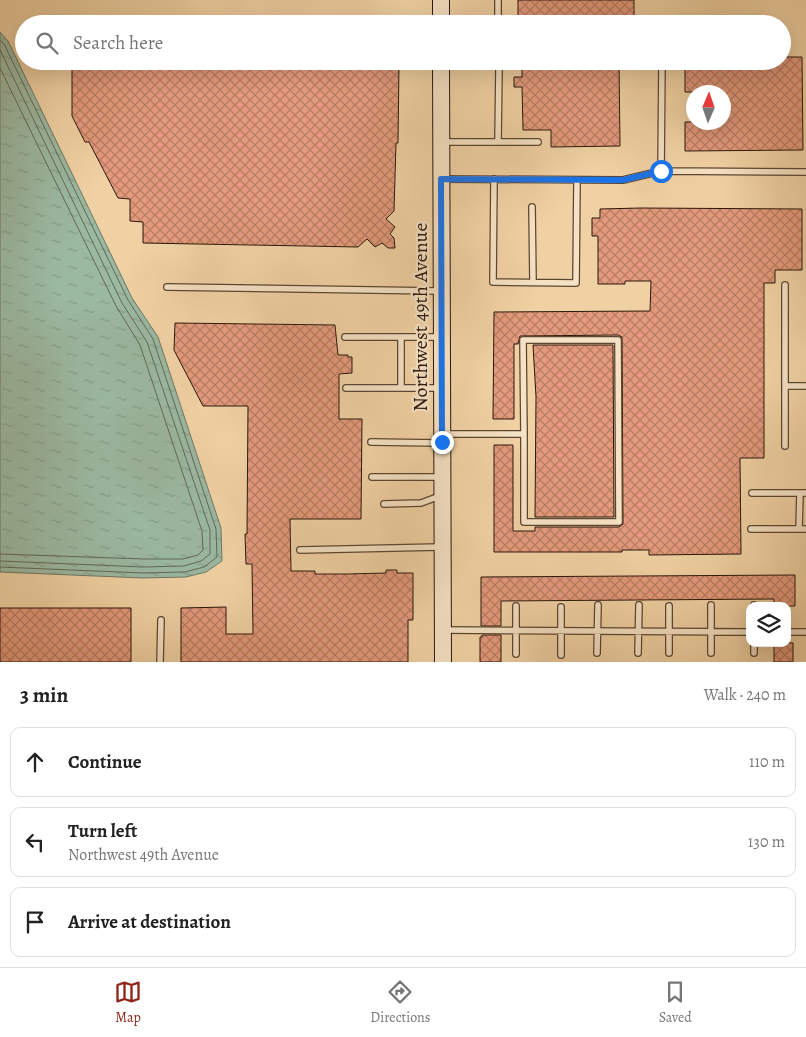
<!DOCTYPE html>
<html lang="en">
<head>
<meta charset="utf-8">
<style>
	body { margin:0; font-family:Alegreya,serif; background:#f2f2f2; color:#222 }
	.controls { position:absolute; right:15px; bottom:15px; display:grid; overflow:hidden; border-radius:10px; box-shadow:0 5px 20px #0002 }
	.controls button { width:45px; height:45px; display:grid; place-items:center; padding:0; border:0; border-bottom:1px solid #e0e0e0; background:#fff; color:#222; font:25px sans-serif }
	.compass { position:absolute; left:686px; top:85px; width:45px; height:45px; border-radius:50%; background:#fff; box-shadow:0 5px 20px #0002; rotate:2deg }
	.stop { position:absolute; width:15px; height:15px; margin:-11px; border:4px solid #1a73e8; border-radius:50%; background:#fff }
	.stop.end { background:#1a73e8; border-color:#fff; box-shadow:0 1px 5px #0008 }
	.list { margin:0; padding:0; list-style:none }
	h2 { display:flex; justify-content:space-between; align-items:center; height:65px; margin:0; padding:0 20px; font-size:21px }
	h2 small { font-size:16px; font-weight:400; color:#767676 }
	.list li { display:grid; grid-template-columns:32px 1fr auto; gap:15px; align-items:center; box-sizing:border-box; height:70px; margin:0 10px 10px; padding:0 10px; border:1px solid #e0e0e0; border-radius:10px }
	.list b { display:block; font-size:19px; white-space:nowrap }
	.list p { margin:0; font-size:16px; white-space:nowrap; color:#767676 }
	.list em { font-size:16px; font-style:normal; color:#767676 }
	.icon { flex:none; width:28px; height:28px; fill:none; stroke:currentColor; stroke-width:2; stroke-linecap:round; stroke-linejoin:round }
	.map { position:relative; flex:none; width:806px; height:662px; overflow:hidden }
	.search { position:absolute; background:#fff; box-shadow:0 5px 20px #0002; left:15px; right:15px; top:15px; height:55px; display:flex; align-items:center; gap:12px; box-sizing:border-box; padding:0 18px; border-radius:28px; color:#767676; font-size:19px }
	.sheet { height:305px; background:#fff }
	nav { display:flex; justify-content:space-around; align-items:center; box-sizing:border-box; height:70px; border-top:1px solid #e0e0e0; background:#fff; font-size:14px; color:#767676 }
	nav a { display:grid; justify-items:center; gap:2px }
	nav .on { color:#8f2418 }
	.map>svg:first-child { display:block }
	.water { fill:url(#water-ripples); stroke:#6e7865 }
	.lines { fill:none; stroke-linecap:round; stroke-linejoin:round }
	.shore { stroke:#626856; stroke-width:1 }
	.building { fill:url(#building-cross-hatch); stroke:#2a170c }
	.lane-casing { stroke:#5c4632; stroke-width:8 }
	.secondary-casing { stroke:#2a170c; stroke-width:18 }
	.lane { stroke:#f5e1c3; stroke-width:5.5 }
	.secondary { stroke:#f5e1c3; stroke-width:16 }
	.route { stroke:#1a73e8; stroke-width:6 }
	.labels { text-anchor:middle; stroke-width:4.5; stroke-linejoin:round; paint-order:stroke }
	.street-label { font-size:20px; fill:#2a170c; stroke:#f5e1c3 }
</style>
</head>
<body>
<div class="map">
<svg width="806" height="662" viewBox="0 0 806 662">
	<defs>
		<pattern id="water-ripples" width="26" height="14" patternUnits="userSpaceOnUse" patternTransform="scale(1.25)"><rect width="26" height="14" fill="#9bb8a1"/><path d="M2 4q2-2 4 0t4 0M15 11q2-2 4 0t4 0" fill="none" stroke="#869d89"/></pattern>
		<pattern id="building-cross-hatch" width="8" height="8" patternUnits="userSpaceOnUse" patternTransform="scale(1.25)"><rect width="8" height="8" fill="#e49a7c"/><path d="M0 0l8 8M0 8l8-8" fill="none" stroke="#b97d64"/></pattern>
	</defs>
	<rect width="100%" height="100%" fill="#f0d1a3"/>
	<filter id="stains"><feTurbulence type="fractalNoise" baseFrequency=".004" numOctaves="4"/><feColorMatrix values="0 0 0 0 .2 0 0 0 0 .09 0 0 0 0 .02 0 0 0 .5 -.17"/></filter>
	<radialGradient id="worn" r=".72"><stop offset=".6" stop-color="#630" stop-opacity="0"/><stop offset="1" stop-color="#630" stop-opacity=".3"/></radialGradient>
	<path class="water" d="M0 32 8 41 132 298 158 337 221 528 222 561 206 572 186 577 143 578 0 572Z"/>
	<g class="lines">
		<path class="shore" d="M0 40 4 44 128 300 153 339 216 529 217 557 204 567 185 572 143 573 0 567
			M0 50 122 303 147 342 210 530V554L201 561 184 566 143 567 0 561
			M0 68 116 306 140 345 202 531 203 550 198 555 183 559H144L0 554"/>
	</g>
	<path class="building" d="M518 0H634V24H518Z
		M782 57H802L803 150 685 151V122H724V92H685V61H782Z
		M522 61H619L620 146 551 147V130H523L522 87H514V77H522Z
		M72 62 399 64 398 143H396L394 211 386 219 395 227 390 234 394 238 395 248H388L382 243 375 247 367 239 358 247 143 243V222L130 221V199L118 198 89 142H85L72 116Z
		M641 208 802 209V270H775V283H764V458H740L741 554 649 555V550H622V552H494V445H513V531H535V527H619L623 524 622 337 618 335 520 336 518 344H514V419H493L494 312 650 311 651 281H625V284H598V236H592V218H600V209Z
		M175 323 335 325 338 355H348V357H352V373L339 374V419H362L361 519H290L291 571H315V574H347L386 573V570H397V573H413V620H408V662H181V608L226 607V634H253L252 564H246L245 534H247L248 406H203L174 350Z
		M533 345H613L614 517H535L536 397Z
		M795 575V606H774V599L501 601V626H481V577Z
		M0 608H131V662H0Z
		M482 635H501V662H480V637H482Z
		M774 643H793V662H774Z"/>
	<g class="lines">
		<g class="lane-casing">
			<path id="lane" d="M498 0V24
				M662 24V19
				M662 61 661 171 806 172
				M443 142H538
				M498 142 499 68
				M442 179 623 180 661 171
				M494 179 493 282 576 283 577 180
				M532 207 533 282
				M785 285V386H806
				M167 287 439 291
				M345 337H439
				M346 388H401V337
				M401 388H441
				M444 434H524L523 340H618L619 522H524V434
				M371 442 440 443
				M785 446V386
				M372 477H440
				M752 493H806
				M384 504 421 503 440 496
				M751 529H806
				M799 529 800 493
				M300 550 440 547
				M754 606V605
				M444 630 750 632
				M787 632H806
				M597 653 598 605
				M638 653 639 605
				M669 653V606
				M711 653V605
				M754 653V643
				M516 654V606
				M561 655V607
				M160 662 161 620"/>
		</g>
		<g class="secondary-casing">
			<path id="secondary" d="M441 0V24
				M441 61 443 662"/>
		</g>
		<use href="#lane" class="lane"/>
		<use href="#secondary" class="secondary"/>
	</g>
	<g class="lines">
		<path class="route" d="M442 442 441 179 623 180 661 171"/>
	</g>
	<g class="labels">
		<g class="street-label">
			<text transform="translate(420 317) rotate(-90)" y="7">Northwest 49th Avenue</text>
		</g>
	</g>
	<rect width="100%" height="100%" filter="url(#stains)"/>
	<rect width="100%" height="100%" fill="url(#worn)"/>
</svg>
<div class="controls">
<button><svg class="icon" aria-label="layers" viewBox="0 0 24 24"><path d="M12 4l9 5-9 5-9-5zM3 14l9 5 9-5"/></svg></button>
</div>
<svg class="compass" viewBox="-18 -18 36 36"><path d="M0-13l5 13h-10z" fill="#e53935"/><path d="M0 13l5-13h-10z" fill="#767676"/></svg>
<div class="stop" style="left:661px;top:171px"></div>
<div class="stop end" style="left:442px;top:442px"></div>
<div class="search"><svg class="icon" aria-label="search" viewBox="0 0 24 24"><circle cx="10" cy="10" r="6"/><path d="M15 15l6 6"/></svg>Search here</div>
</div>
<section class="sheet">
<h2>3 min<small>Walk · 240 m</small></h2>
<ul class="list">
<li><svg class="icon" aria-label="ahead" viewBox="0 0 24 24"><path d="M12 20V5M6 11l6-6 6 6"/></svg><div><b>Continue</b></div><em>110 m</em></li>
<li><svg class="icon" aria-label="left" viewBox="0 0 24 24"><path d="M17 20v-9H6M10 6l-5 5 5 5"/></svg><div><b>Turn left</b><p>Northwest 49th Avenue</p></div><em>130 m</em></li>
<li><svg class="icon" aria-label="arrive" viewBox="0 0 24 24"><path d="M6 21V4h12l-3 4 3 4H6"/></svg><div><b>Arrive at destination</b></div></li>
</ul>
</section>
<nav>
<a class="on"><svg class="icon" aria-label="map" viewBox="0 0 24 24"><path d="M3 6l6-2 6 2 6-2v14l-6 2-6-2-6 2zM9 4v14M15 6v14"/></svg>Map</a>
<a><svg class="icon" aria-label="directions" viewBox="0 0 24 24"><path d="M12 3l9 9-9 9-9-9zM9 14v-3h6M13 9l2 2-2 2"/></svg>Directions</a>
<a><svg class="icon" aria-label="saved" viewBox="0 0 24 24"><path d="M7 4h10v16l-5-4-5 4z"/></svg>Saved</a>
</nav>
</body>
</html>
